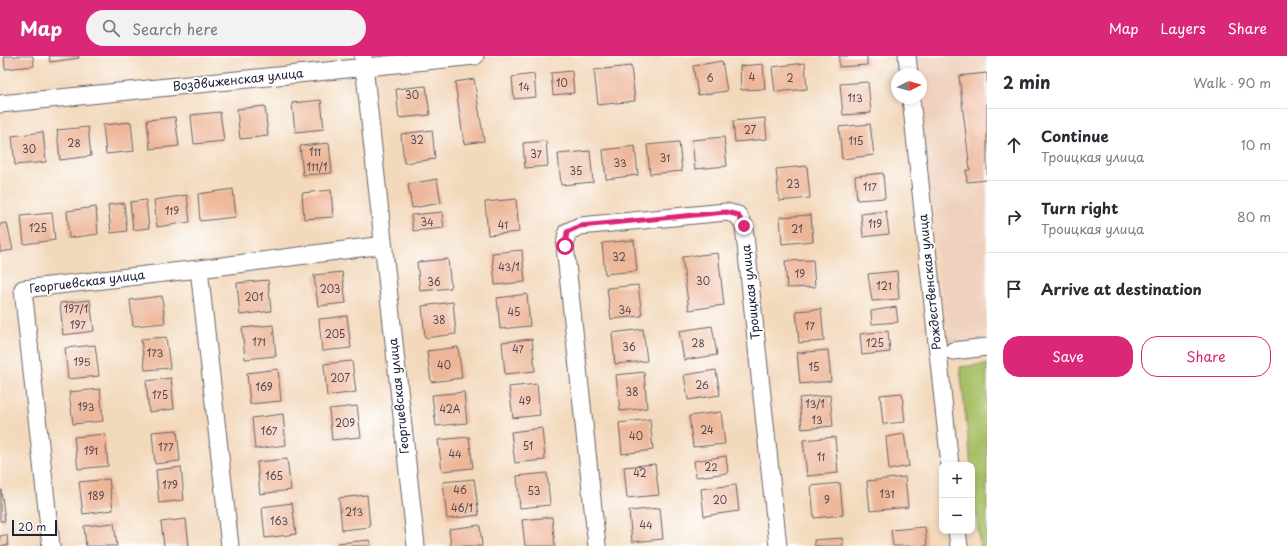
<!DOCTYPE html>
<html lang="en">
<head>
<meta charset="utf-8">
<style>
	body { margin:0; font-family:"Playpen Sans",sans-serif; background:#f2f2f3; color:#2b2b33 }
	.controls { position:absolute; right:12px; bottom:12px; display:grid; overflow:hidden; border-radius:8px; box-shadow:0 2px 6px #0003 }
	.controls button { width:36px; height:36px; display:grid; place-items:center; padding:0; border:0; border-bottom:1px solid #e1e1e2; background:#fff; color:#2b2b33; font:20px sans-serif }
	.compass { position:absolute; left:891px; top:12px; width:36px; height:36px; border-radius:50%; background:#fff; box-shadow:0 2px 6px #0003; rotate:85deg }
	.scale { position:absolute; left:12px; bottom:10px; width:45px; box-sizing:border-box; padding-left:4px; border:2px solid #22223b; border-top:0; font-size:11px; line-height:14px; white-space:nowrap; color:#22223b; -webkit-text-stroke:3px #fff; paint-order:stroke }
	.stop { position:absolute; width:12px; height:12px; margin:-9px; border:3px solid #db2777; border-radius:50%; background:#fff }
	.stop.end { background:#db2777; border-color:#fff; box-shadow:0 1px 4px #0008 }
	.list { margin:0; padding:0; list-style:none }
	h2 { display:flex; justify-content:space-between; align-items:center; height:52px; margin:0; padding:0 16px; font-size:17px }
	h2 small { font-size:13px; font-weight:400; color:#7c7c81 }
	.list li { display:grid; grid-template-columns:26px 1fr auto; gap:12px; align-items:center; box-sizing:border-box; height:72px; padding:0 16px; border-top:1px solid #e1e1e2 }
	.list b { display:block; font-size:15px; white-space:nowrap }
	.list p { margin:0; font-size:13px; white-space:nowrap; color:#7c7c81 }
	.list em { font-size:13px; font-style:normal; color:#7c7c81 }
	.actions { display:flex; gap:8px; padding:12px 16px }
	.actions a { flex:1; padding:9px 0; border:1px solid #db2777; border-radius:16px; text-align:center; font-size:14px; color:#db2777 }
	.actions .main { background:#db2777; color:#fff }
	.icon { flex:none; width:22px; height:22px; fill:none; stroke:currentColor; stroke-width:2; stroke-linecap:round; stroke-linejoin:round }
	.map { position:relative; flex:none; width:987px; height:490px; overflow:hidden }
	header { display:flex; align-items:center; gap:24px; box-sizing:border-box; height:56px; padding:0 20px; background:#db2777; color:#fff }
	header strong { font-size:19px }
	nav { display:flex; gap:22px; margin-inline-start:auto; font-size:14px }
	.search { width:280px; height:36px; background:#f2f2f3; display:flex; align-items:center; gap:10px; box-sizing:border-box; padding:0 14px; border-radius:22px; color:#7c7c81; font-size:15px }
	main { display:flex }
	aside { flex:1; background:#fff }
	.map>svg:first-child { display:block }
	.built { fill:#efd0bc }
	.green { fill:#a8c065; stroke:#657150 }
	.building { fill:#edb698 }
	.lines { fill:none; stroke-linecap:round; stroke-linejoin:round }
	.minor-casing { stroke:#6b6268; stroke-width:19 }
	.minor { stroke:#fff; stroke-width:17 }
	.route { stroke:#db2777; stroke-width:5 }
	.labels { text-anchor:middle; stroke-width:3.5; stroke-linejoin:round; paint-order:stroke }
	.number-label { font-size:10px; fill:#554752 }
	.street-label { font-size:12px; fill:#22223b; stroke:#fff }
</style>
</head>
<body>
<header>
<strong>Map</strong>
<div class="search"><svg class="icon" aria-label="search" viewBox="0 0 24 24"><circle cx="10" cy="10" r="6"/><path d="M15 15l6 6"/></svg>Search here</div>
<nav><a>Map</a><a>Layers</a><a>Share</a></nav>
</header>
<main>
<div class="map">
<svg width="987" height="490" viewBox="0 0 987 490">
	<rect width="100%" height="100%" fill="#fff"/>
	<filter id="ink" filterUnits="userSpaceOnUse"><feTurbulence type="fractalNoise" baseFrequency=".025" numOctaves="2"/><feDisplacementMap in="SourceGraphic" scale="8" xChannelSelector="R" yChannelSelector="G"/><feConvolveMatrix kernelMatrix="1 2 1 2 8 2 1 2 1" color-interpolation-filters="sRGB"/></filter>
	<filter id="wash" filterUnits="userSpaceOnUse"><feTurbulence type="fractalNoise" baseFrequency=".012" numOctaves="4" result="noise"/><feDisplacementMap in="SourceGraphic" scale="16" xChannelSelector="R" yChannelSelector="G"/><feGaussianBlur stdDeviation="0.9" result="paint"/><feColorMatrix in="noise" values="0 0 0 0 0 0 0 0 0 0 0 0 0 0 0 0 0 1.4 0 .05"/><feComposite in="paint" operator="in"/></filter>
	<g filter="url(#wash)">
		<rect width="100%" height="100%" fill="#f3d9bc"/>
		<path class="built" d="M915 0H987V284L947 289 920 42H921V18H917Z"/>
		<path class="green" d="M987 308V490H980L972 421V409H971L960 311Z"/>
		<g id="blocks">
			<path class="building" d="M4 0H33L34 10 5 13Z
				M49 0H79V2L50 6Z
				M839 0H867V9L839 11Z
				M722 5 727 35 698 39 693 10Z
				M805 7 807 33 775 36 772 11Z
				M763 8 765 33 741 34 740 10Z
				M631 10 635 45 598 49 594 14Z
				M572 15 574 37 553 39 551 17Z
				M987 17V124L967 126 966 114H970L959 20Z
				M534 18 536 41 514 43 512 21Z
				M474 23 484 85 464 88 455 26Z
				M868 26 871 57 843 59 840 28Z
				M426 30 430 59 399 62 396 33Z
				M321 44 324 73 295 76 292 47Z
				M265 50 268 80 240 83 237 53Z
				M220 56 224 85 194 88 191 59Z
				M175 61 179 90 150 93 147 64Z
				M765 62 767 83 735 86 733 65Z
				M131 66 134 95 106 98 103 69Z
				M870 68 874 99 842 103 839 71Z
				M88 71 91 100 60 104 57 74Z
				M432 74 435 103 404 107 401 78Z
				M43 76 46 106 15 109 12 80Z
				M724 81 727 110 695 113 692 84Z
				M546 85 548 110 525 112 523 87Z
				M679 86 682 115 650 118 647 89Z
				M329 87 332 117 303 119 300 90Z
				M635 90 638 119 606 123 603 94Z
				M590 95 593 126 561 129 558 98Z
				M807 110 810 142 779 145 776 113Z
				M883 117 885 142 857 144 855 120Z
				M437 123 441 147 412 152 408 128Z
				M233 133 236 161 200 165 198 138Z
				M331 134 333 161 304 163 302 137Z
				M187 139 190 166 157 171 154 144Z
				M516 143 519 176 488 179 485 146Z
				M146 144 149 172 133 174 130 146Z
				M124 147 127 175 111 177 108 149Z
				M96 151 98 178 69 182 67 155Z
				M886 155 889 178 863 181 861 158Z
				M442 156 444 172 413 175 411 159Z
				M52 157 55 184 24 188 21 160Z
				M811 159 813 185 782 188 780 161Z
				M7 167 13 194 0 196V168Z
				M634 184 637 215 605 218 602 187Z
				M522 194 525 226 495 229 492 197Z
				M718 197 724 249 689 254 682 201Z
				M448 203 451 232 420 235 417 206Z
				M813 204 815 231 787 232 785 205Z
				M897 215 899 243 872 245 868 218Z
				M342 216 346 247 318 250 314 219Z
				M268 224 271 255 240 259 237 227Z
				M638 229 642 260 611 263 607 232Z
				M527 238 530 270 500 273 497 242Z
				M162 240 165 267 133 270 130 244Z
				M90 244 94 275 63 279 60 247Z
				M453 246 456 278 425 282 422 250Z
				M896 251 898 266 872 268 871 255Z
				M821 253 824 285 799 287 796 255Z
				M347 260 351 292 322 295 319 263Z
				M273 269 276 300 245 303 242 272Z
				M712 270 717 299 684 304 679 275Z
				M643 273 647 305 615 308 612 277Z
				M888 275 890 296 862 299 860 278Z
				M166 281 170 312 145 314 141 283Z
				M532 283 535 315 505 318 502 286Z
				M95 289 99 320 68 323 65 292Z
				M458 291 462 322 431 326 427 295Z
				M828 294 831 325 800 328 797 297Z
				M352 305 356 336 327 340 324 308Z
				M278 313 281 345 250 348 247 317Z
				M716 314 720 339 688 344 684 319Z
				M644 316 647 352 620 355 616 319Z
				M171 322 174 353 149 356 146 325Z
				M537 328 540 359 513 362 509 331Z
				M100 333 103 365 73 368 69 336Z
				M464 336 467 367 436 370 432 339Z
				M902 337 905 366 883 368 880 339Z
				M830 339 833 370 802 373 799 342Z
				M357 350 361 381 332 384 329 353Z
				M721 356 725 388 693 391 689 360Z
				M283 358 286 389 255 393 252 362Z
				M650 363 653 394 622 398 619 367Z
				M542 372 545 404 515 407 511 376Z
				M177 374 180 405 155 408 152 376Z
				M105 378 108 410 78 413 74 381Z
				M904 378 909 410 889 414 886 381Z
				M469 381 473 412 442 415 438 384Z
				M835 381 838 417 807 420 803 384Z
				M726 400 728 417 696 421 694 405Z
				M287 403 291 434 260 438 257 406Z
				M655 408 659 439 627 442 624 411Z
				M181 411 184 444 159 447 156 414Z
				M547 417 550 449 520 452 517 420Z
				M905 421 908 451 870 455 867 425Z
				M109 423 113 454 83 458 79 426Z
				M474 423 479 459 447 463 443 426Z
				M840 427 843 459 814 462 811 430Z
				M736 429 739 455 704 460 701 433Z
				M0 433H1L5 465H0Z
				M367 439 370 471 342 474 339 442Z
				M292 447 296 478 265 482 262 451Z
				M660 452 663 483 632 486 629 455Z
				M552 461 555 490H525L522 464Z
				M186 463 189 490H164L161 466Z
				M114 467 117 490H86L84 470Z
				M480 469 482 490H451L449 473Z
				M925 471 927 490H893L891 474Z
				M7 479 8 490H0V480Z
				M842 482 843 490H815L814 484Z
				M370 484 371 490H338V487Z"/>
		</g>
	</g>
	<g filter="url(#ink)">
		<use href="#blocks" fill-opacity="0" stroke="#6b6268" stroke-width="1"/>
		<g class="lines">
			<g class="minor-casing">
				<path id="minor" d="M363 0 416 490
					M907 0 909 18
					M911 42 950 409
					M0 48 475 0
					M199 213 230 490
					M953 295 987 291
					M957 475 959 490
					M51 490 23 233 199 213 383 189
					M597 490 565 190 567 176 580 170 726 156 738 159 744 170 778 490"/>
			</g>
			<use href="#minor" class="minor"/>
		</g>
	</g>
	<g class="lines" filter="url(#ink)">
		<path class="route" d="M565 190 567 176 580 170 726 156 738 159 744 170"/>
	</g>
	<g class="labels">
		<g class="number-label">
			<text x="752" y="25">4</text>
			<text x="710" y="26">6</text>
			<text x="790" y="26">2</text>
			<text x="562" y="31">10</text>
			<text x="524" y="35">14</text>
			<text x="412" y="43">30</text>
			<text x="855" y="46">113</text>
			<text x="750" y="78">27</text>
			<text x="417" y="88">32</text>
			<text x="856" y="89">115</text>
			<text x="74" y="91">28</text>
			<text x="29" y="97">30</text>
			<text x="315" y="100">111</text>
			<text x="536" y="102">37</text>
			<text x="665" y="106">31</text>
			<text x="620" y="111">33</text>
			<text x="317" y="115">111/1</text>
			<text x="576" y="119">35</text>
			<text x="793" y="132">23</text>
			<text x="870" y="135">117</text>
			<text x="172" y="159">119</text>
			<text x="427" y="170">34</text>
			<text x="875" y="172">119</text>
			<text x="503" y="173">41</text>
			<text x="38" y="176">125</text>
			<text x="797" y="177">21</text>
			<text x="619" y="205">32</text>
			<text x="509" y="215">43/1</text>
			<text x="800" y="222">19</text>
			<text x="703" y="229">30</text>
			<text x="434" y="230">36</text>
			<text x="884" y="234">121</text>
			<text x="330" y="237">203</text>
			<text x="254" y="245">201</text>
			<text x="76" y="257">197/1</text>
			<text x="625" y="258">34</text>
			<text x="514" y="260">45</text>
			<text x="439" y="268">38</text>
			<text x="78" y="273">197</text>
			<text x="810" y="274">17</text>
			<text x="335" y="282">205</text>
			<text x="259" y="290">171</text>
			<text x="698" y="291">28</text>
			<text x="875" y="291">125</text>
			<text x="629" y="295">36</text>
			<text x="518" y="297">47</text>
			<text x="155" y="301">173</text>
			<text x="82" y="310">195</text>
			<text x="444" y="313">40</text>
			<text x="814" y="315">15</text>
			<text x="340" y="326">207</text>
			<text x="702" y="333">26</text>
			<text x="264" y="335">169</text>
			<text x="632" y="340">38</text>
			<text x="160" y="343">175</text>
			<text x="525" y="349">49</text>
			<text x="815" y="352">13/1</text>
			<text x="86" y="355">193</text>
			<text x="450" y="357">42А</text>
			<text x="817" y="368">13</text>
			<text x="345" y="371">209</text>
			<text x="707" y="378">24</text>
			<text x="269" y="379">167</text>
			<text x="636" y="384">40</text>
			<text x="528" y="394">51</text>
			<text x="166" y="395">177</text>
			<text x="91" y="399">191</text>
			<text x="455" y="402">44</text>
			<text x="821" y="405">11</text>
			<text x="711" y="415">22</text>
			<text x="640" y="421">42</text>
			<text x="274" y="424">165</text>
			<text x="170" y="433">179</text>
			<text x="460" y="438">46</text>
			<text x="534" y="439">53</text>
			<text x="887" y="442">131</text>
			<text x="96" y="444">189</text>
			<text x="720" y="448">20</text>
			<text x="827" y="448">9</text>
			<text x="462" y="456">46/1</text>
			<text x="354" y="460">213</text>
			<text x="279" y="469">163</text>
			<text x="646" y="473">44</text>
		</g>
		<g class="street-label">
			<text transform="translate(238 24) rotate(-6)" y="4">Воздвиженская улица</text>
			<text transform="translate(87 226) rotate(-7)" y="4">Георгиевская улица</text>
			<text transform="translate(930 226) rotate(-96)" y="4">Рождественская улица</text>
			<text transform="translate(751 236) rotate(-96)" y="4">Троицкая улица</text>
			<text transform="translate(399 340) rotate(-96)" y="4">Георгиевская улица</text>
		</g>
	</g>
</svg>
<div class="controls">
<button>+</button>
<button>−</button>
</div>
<svg class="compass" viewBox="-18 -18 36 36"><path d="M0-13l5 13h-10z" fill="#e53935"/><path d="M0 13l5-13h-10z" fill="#7c7c81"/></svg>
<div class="scale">20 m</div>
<div class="stop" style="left:565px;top:190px"></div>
<div class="stop end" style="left:744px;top:170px"></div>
</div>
<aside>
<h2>2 min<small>Walk · 90 m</small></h2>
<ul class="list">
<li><svg class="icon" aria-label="ahead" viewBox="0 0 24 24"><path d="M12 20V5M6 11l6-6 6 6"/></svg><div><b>Continue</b><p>Троицкая улица</p></div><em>10 m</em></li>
<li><svg class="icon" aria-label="right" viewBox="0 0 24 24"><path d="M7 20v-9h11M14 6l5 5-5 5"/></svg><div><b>Turn right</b><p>Троицкая улица</p></div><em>80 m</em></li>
<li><svg class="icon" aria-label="arrive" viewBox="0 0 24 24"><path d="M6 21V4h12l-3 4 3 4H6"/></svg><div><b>Arrive at destination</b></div></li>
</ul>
<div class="actions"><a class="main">Save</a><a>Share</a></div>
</aside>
</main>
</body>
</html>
